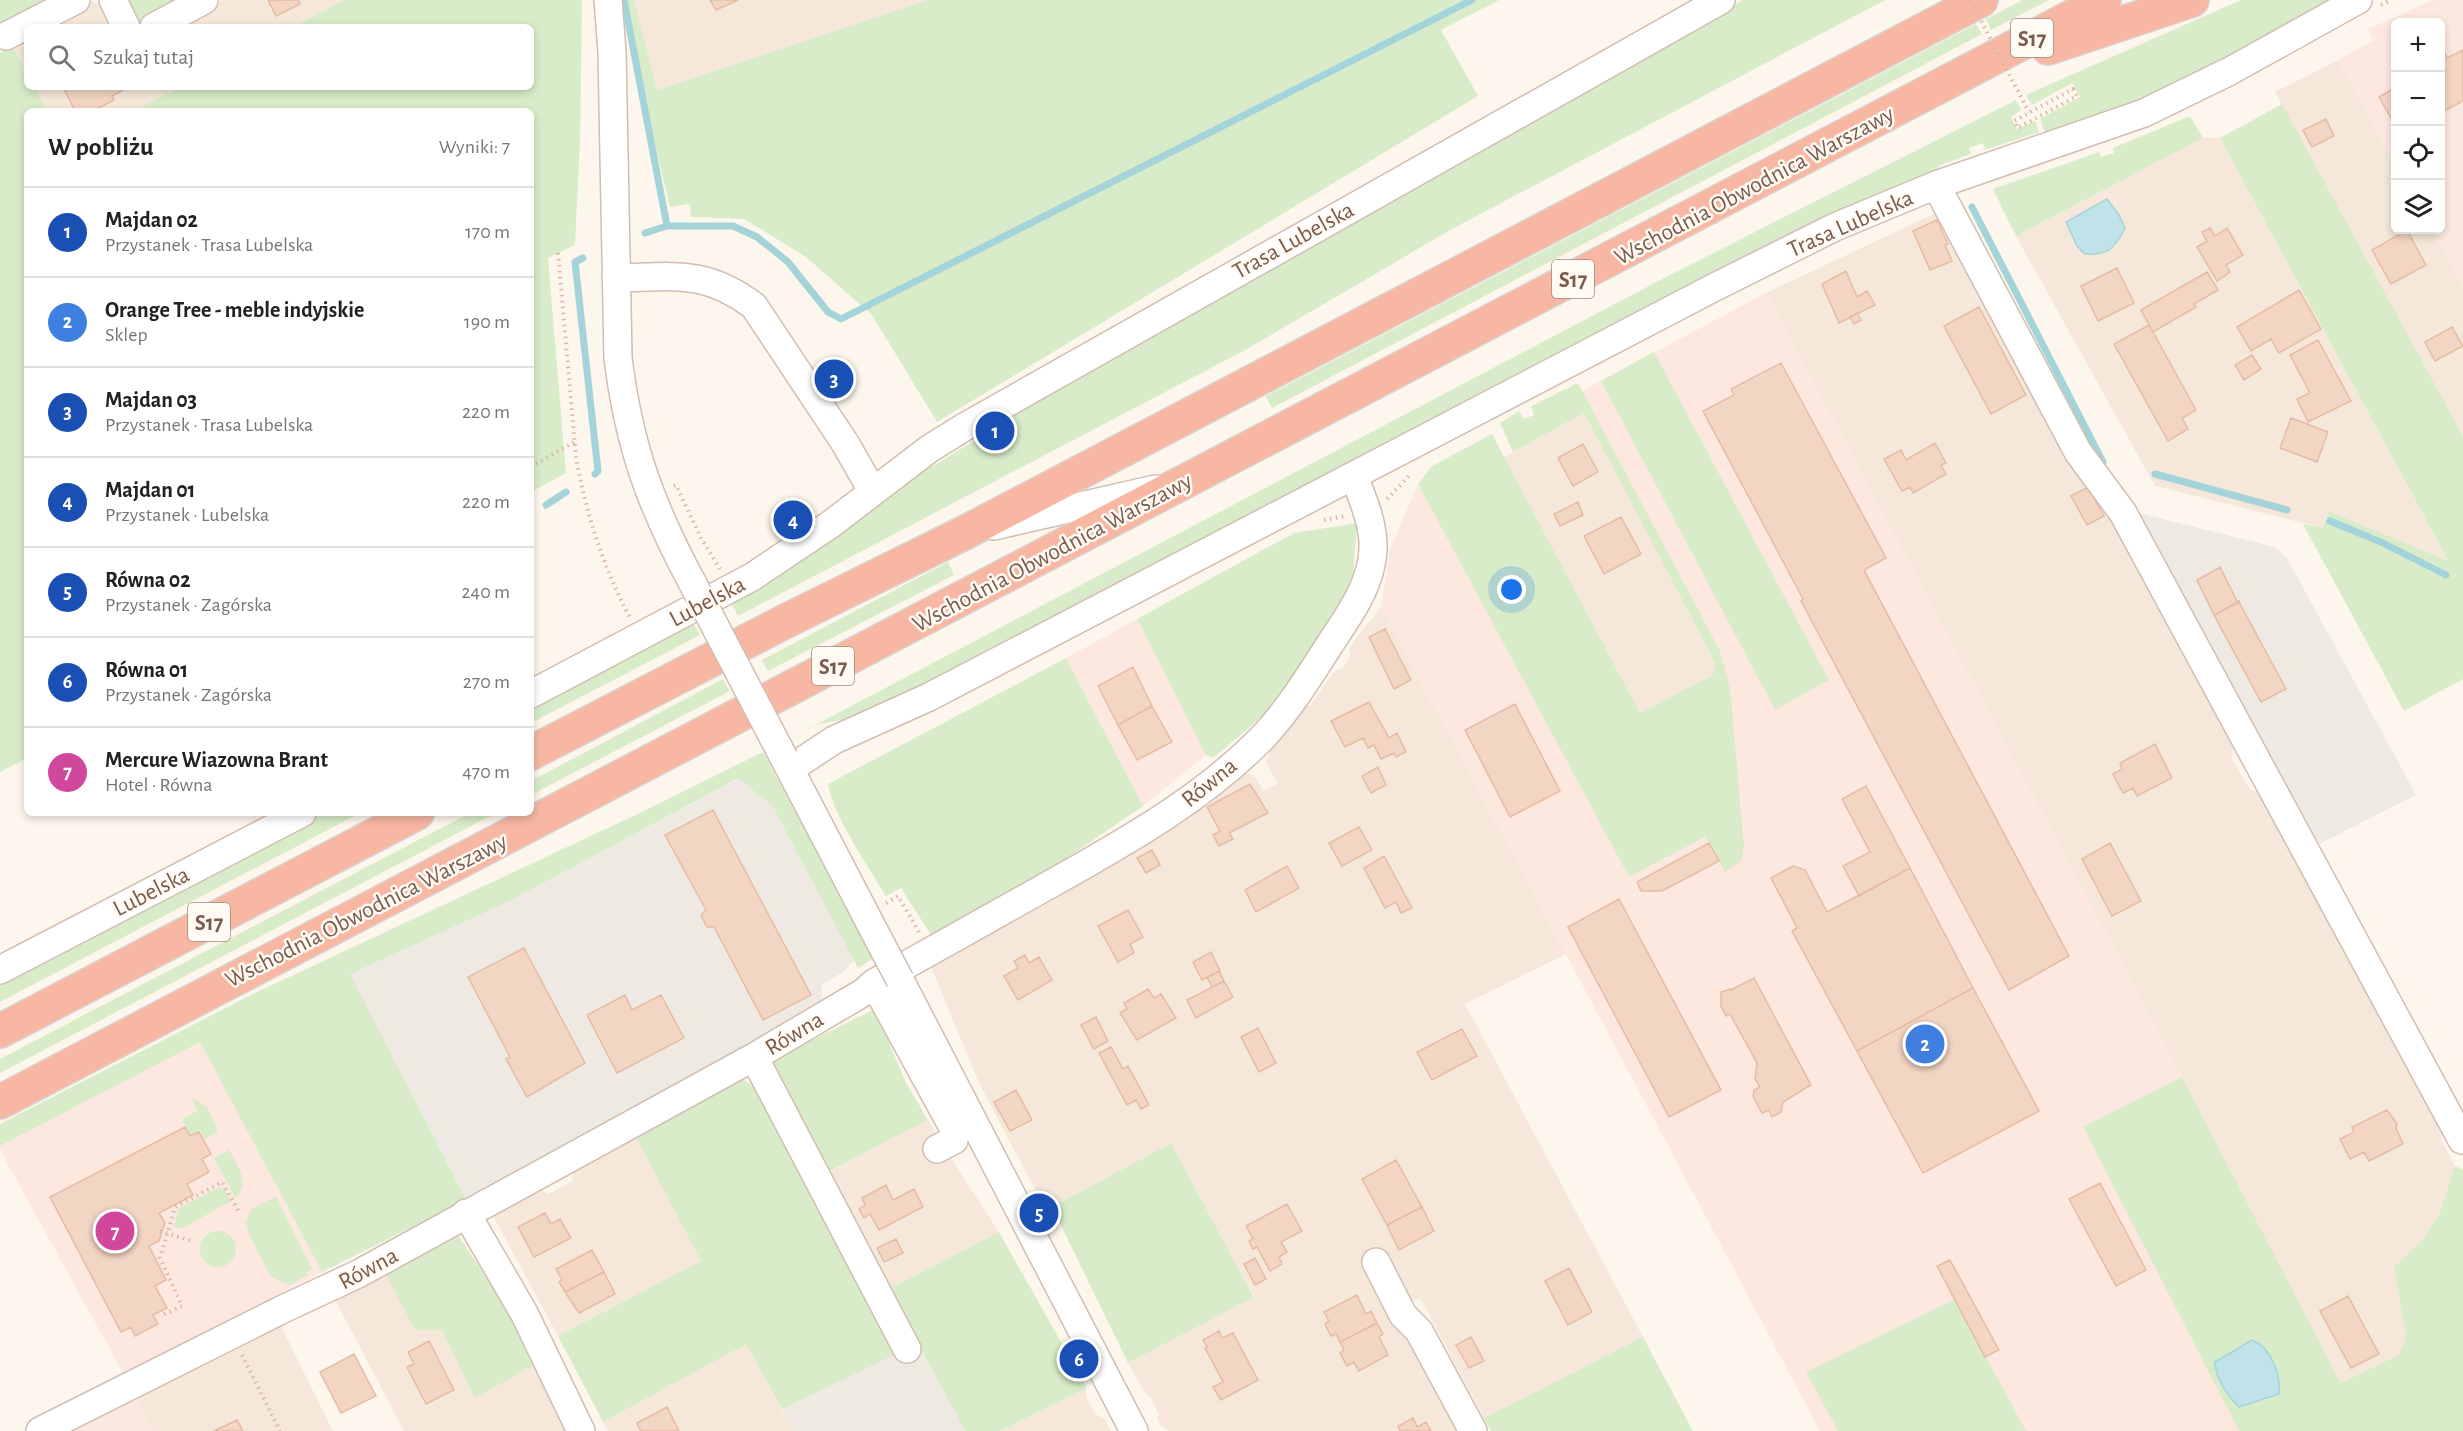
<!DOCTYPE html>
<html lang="pl">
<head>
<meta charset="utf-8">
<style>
	body { margin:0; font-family:"Alegreya Sans",sans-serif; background:#f2f2f2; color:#222 }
	.controls { position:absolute; right:18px; top:18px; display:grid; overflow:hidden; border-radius:9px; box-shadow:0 3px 9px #0003 }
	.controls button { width:54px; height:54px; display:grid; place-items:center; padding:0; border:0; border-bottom:2px solid #e0e0e0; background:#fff; color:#222; font:30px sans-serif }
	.you { position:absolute; left:1512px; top:590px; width:21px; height:21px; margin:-15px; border:4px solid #fff; border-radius:50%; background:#1a73e8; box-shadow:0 0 0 9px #1a73e833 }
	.badge { display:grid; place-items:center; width:39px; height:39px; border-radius:50%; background:#2563eb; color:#fff; font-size:20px; font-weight:700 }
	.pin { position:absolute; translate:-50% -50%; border:3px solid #fff; box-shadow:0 2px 6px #0006 }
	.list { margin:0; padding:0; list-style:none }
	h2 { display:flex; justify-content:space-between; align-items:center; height:78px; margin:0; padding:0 24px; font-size:26px }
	h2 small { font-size:20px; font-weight:400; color:#767676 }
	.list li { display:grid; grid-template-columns:39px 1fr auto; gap:18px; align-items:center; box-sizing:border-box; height:90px; padding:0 24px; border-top:2px solid #e0e0e0 }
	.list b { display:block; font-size:22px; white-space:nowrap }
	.list p { margin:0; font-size:20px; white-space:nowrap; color:#767676 }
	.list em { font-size:20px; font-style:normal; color:#767676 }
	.icon { flex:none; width:33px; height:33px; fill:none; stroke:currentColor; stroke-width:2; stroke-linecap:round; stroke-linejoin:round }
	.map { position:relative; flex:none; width:2463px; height:1431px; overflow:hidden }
	.search { position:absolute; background:#fff; box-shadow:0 3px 9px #0003; left:24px; top:24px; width:510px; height:66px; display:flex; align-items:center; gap:15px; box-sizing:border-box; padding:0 21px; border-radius:9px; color:#767676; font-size:22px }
	.panel { position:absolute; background:#fff; box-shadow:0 3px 9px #0003; left:24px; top:108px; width:510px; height:708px; border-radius:9px }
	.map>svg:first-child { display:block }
	.residential { fill:#f5e8da }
	.commercial { fill:#fde8e0 }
	.industrial { fill:#efe9e4 }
	.green { fill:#d8ecc9 }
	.water { fill:#bfe3e8; stroke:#a5d3da; stroke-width:1.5 }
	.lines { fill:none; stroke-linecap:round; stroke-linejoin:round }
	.stream { stroke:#a5d3da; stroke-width:7 }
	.building { fill:#f3d5c3; stroke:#e6bba3; stroke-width:1.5 }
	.minor-casing { stroke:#d1beb0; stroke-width:30 }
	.highway-casing { stroke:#dad1cd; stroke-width:36 }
	.path { stroke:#d9b8a5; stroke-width:4; stroke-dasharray:1.5 4.5; stroke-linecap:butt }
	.minor { stroke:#fff; stroke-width:27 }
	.highway { stroke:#f7b7a3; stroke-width:33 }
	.minor-bridge-casing { stroke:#d1beb0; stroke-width:30; stroke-linecap:butt }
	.path-bridge { stroke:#d9b8a5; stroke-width:4; stroke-dasharray:1.5 4.5; stroke-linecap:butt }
	.minor-bridge { stroke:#fff; stroke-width:27 }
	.labels { text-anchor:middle; stroke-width:5; stroke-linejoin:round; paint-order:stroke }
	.shield { fill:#fffaf3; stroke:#a28b7f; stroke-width:1.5 }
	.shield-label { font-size:22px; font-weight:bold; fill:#7a5c4d }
	.street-label { font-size:24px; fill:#7a5c4d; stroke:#fffaf3 }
</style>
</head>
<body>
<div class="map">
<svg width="2463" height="1431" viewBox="0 0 2463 1431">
	<rect width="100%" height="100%" fill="#fdf6ec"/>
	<path class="residential" d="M222 0H344L293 27H172Z
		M634 0H928L657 90Z
		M90 1 108 7 118 27H40Z
		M27 34V73L11 42Z
		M2338 60 2395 164 2396 230H2432L2463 286V436L2275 92Z
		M35 87H179L134 111H47Z
		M2203 138H2220L2448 562 2330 511 2323 528 2155 486 2016 236Z
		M1938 212 2106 502 2236 742 2231 758 2250 789 2265 795 2444 1127 2441 1139 2455 1166 2463 1170V1431L2341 1384 2158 1031 1766 293Z
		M1584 413 1716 662 1713 675 1640 713 1504 457Z
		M1381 607 1566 954 1465 1004 1643 1337 1484 1418 1420 1298 1407 1305 1379 1249 1364 1257 1457 1431H1169L1161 1426 1157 1419 1159 1415 1151 1397 1145 1393 1128 1363 1254 1296 1171 1143 1046 1210 979 1083 929 962 1043 906 1160 837 1240 773 1254 775 1263 791 1278 784 1266 763 1272 744 1304 704 1310 706 1334 672 1342 668 1350 656V646Z
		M928 1120 938 1137 942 1159 951 1158 999 1232 889 1289 827 1173Z
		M634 1133 702 1261 558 1336 491 1212 536 1188 549 1194 572 1181 573 1168Z
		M383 1269 442 1330 475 1397 536 1364 569 1431H404L333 1296Z
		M281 1326 333 1431H153L135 1397Z
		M746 1343 793 1431H608L603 1422Z
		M1087 1388 1086 1396 1095 1414 1104 1418 1111 1431H1000Z"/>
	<path class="commercial" d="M2434 0H2463V286L2432 230H2440V22H2396L2395 164 2338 60 2373 41 2368 29Z
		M1766 293 2158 1031 2367 1431H1820L1381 607 1390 549 1418 484 1629 876 1640 713 1713 675 1715 662 1574 395Z
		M1137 619 1206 755 1143 806 1066 658Z
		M200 1041 322 1272 123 1373 0 1150V1146Z
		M135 1397 153 1431H70Z"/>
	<path class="industrial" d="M2135 512 2275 547 2287 558 2416 795 2315 846Z
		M740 778 773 807 854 960 843 972 822 985 821 1004 625 1115 466 1200 349 974 510 901Z
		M917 1342 965 1431H793L782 1409Z"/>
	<path class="green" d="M0 0H56L0 30Z
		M123 0H188L138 27Z
		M344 0H582L580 141 575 245 548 258 566 473 531 492V111H134L179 87H531V27H293Z
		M620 0H634L657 90 928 0H1499L1441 30 1478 96 937 422 872 315 806 257 744 219 691 217 690 204 670 207Z
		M1743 0H1885L1452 229 1247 349 738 616 731 603 929 461 933 466 982 436 984 439 1001 430 999 425 1028 408 1026 403Z
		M2023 0H2049L1991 30 1986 19Z
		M2241 0H2334L2179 83 2046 135 2040 119 2080 97 2072 83 2032 105 2026 95Z
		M1976 24 1982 34 1272 408 1266 396Z
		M11 42 27 73V87H35L47 111H27V758L0 772V53Z
		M2016 100 2021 110 2011 117 2017 129 2035 121 2039 132 1985 150 1983 143 1969 148 1971 154 1938 166 1940 173 1308 488 922 685 852 718 819 724 798 734 1666 277Z
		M2282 104 2463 436V679L2404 711 2303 524 2323 528 2329 511 2448 561 2220 138Z
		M2190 116 2203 138 2016 236 1993 189 2099 152 2101 157 2114 153 2113 148Z
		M1654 352 1829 680 1775 710 1601 381Z
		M1578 383 1720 651 1730 688 1744 846 1742 860 1725 872 1705 837 1629 877 1418 484 1432 466 1492 434 1640 713 1713 675 1715 662 1584 413 1513 452 1500 423 1519 411 1524 419 1534 415 1531 406Z
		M1357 523 1353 579 1313 649 1270 710 1213 758 1206 755 1137 619 1294 533Z
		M948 562 954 575 768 671 762 660Z
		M692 621 700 635 531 723V705Z
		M1066 658 1143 806 1033 881 931 935 901 888 886 896C870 869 832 814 828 784Z
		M723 679 730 691 531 795V781Z
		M763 752 874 958 858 968 773 807 739 778 510 901 350 974 466 1200 322 1272 200 1042 0 1146V1124L253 994 644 811Z
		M324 813H360L0 1002V982Z
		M470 813H496L0 1073V1059Z
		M875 1009 905 1081 928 1120 826 1173 768 1062Z
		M2182 1077 2341 1383 2399 1355 2406 1337 2394 1267 2421 1242 2440 1213 2455 1166 2463 1170V1431H2239L2083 1127Z
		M739 1078 761 1089 902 1351 782 1409 746 1344 603 1422 558 1336 701 1261 634 1133Z
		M192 1098 207 1107 217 1128V1132L204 1139 200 1130 190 1135 182 1119 197 1111Z
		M1171 1143 1254 1297 1128 1363 1052 1207Z
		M229 1150C237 1165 252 1184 235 1198L214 1158Z
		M220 1187 225 1189 231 1201 181 1229 174 1226 179 1208Z
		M276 1196 312 1269 307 1272 308 1275 289 1285 271 1277 249 1235 246 1223 250 1210Z
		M455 1231 497 1293 536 1364 475 1398 442 1330H415L383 1269Z
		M200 1249a18 18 0 1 1 36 0a18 18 0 1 1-36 0Z
		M999 1232 1087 1388 1000 1431H965L889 1289Z
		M1955 1299 2026 1431H1838L1806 1372Z
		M1643 1337 1693 1431H1491L1484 1418Z"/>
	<path class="water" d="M2107 199 2119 215 2125 228C2115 248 2108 256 2085 254L2077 246 2066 222Z
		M2252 1340C2271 1347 2281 1375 2279 1394L2239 1407C2228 1396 2215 1378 2215 1362Z"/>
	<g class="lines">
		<path class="stream" d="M624 0 667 226 645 233
			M1972 207 2103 462
			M667 226H733L757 237 788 262 828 312 841 319 1472 0
			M583 258 575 262 598 471 595 474
			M2155 474 2287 510
			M546 505 566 492
			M2330 521 2383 543 2446 575"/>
	</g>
	<path class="building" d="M268 0H298L300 4 276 16Z
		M710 0H738L716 10Z
		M2440 46 2447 58 2463 50V101L2440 113Z
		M63 87H121L123 90 112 96 114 100 93 111 88 109 75 111Z
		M2396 87V124L2395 125 2379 97Z
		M2326 119 2334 136 2312 147 2303 130Z
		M1937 220 1948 244 1945 245 1952 261 1930 270 1913 231Z
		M2210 228 2215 236 2227 228 2243 255 2226 265 2230 272 2217 281 2197 247 2207 241 2202 232Z
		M2407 230 2426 265 2391 284 2372 250Z
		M2117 268 2134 303 2098 321 2081 286Z
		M1846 271 1857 297 1867 291 1875 305 1839 323 1822 284Z
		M2207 272 2218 290 2194 304 2196 307 2153 332 2141 310Z
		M2299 290 2321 329 2279 353 2271 339 2251 351 2237 327Z
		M1979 307 2026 395 1991 414 1944 326Z
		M1857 313 1861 320 1854 324 1850 317Z
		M2149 325 2196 410 2182 418 2188 429 2168 441 2114 344Z
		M2452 327 2463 346 2435 361 2425 342Z
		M2318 340 2351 401 2308 422 2297 399 2310 393 2290 355Z
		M2252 355 2261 369 2244 380 2235 365Z
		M1781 363 1886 558 1864 570 2069 956 2009 990 1801 601 1803 599 1703 411 1734 395 1731 389Z
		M2291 418 2328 432 2317 462 2280 448Z
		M1935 443 1946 463 1941 465 1946 474 1913 493 1910 487 1902 491 1884 459 1901 450 1906 460Z
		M1583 444 1598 472 1573 486 1558 458Z
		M2088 487 2104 516 2087 525 2071 496Z
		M1578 502 1583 515 1560 526 1554 514Z
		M1621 517 1641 554 1604 574 1584 536Z
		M2220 567 2237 601H2240L2214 615 2197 580Z
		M2239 602 2286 689 2261 702 2214 615Z
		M1385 629 1411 680 1394 689 1369 637Z
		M1133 667 1152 706 1118 725 1098 686Z
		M1369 702 1389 738 1397 733 1406 752 1396 757 1394 753 1381 759 1374 745 1368 748 1363 738 1345 747 1331 721Z
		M1515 704 1560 791 1510 817 1465 730Z
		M1152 706 1172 742 1137 760 1118 725Z
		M2155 744 2172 778 2137 796 2133 788 2123 793 2113 774 2122 769 2120 763Z
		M1378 767 1386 785 1371 793 1362 776Z
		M1250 784 1268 813 1229 833 1233 839 1219 846 1213 835 1220 831 1207 807Z
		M1866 786 1910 868 1859 896 1843 866 1870 852 1842 799Z
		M713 810 811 995 763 1020 714 927H707L701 915 706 910 665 835Z
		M1359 827 1372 850 1342 866 1329 843Z
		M1709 843 1719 861 1662 891H1641L1637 882Z
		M2110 843 2141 901 2112 916 2082 859Z
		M1152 850 1160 865 1146 873 1137 858Z
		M1384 856 1412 908 1401 913 1396 902 1385 908 1364 868Z
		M1287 866 1299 888 1256 912 1245 890Z
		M1793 866 1805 870 1827 912 1910 868 1973 988 1857 1051 1792 931 1797 928 1771 878Z
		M1619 899 1721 1090 1669 1117 1568 927Z
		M1128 910 1143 937 1130 944 1134 953 1118 962 1098 926Z
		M524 948 585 1063 527 1097 506 1059 510 1057 468 977Z
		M1211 952 1220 971 1202 980 1193 962Z
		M1025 955 1029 963 1039 957 1052 980 1018 1000 1004 976 1018 968 1014 961Z
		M1219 971 1224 981 1212 987 1207 977Z
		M1754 978 1811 1085 1783 1102 1781 1112 1772 1117 1769 1110 1762 1113 1753 1096 1754 1090 1760 1087 1755 1079 1757 1063 1730 1014 1726 1016 1721 1006V992L1730 989 1731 990Z
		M1224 981 1233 997 1196 1018 1187 1000Z
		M1973 988 2039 1111 1923 1173 1857 1051Z
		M1148 989 1154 998 1161 994 1176 1018 1137 1040 1120 1013 1127 1009 1124 1003Z
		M625 995 632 1010 661 995 684 1038 617 1073 587 1015Z
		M1096 1017 1108 1041 1094 1049 1081 1025Z
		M1258 1028 1276 1063 1259 1072 1241 1037Z
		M1462 1029 1477 1056 1432 1080 1417 1052Z
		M1111 1047 1123 1069 1128 1066 1149 1105 1141 1109 1136 1100 1127 1105 1099 1053Z
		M1016 1090 1032 1120 1010 1131 994 1102Z
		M2387 1110 2397 1124 2396 1128 2403 1144 2369 1161 2364 1152 2350 1159 2340 1139 2354 1132 2352 1127Z
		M185 1127 190 1136 199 1132 211 1154 202 1159 209 1172 187 1184 193 1195 159 1213 165 1223 159 1241 149 1246 166 1280 155 1286 167 1308 153 1315 158 1324 135 1336 131 1327 121 1332 50 1197Z
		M1396 1160 1422 1207 1387 1225 1362 1179Z
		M2100 1183 2146 1270 2116 1286 2069 1199Z
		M886 1185 893 1200 914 1189 923 1207 879 1230 870 1214 864 1218 859 1209 865 1205 862 1198Z
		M1287 1204 1302 1231 1281 1242 1287 1252 1279 1257 1282 1264 1270 1271 1257 1247 1253 1249 1249 1241 1253 1239 1246 1226Z
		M1422 1207 1434 1231 1399 1250 1387 1225Z
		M545 1213 551 1224 560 1219 571 1238 534 1257 518 1227Z
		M896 1239 903 1253 884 1262 877 1248Z
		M592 1250 604 1272 565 1292 559 1282 562 1280 556 1269Z
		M1255 1258 1266 1279 1255 1285 1244 1264Z
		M1950 1260 1999 1350 1985 1357 1937 1266Z
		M1569 1268 1592 1312 1568 1325 1545 1281Z
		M604 1272 615 1294 579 1313 565 1292Z
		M1357 1295 1366 1314 1371 1311 1377 1323 1340 1342 1336 1334 1331 1336 1325 1324 1329 1321 1324 1312Z
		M2348 1296 2379 1354 2351 1368 2320 1311Z
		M1377 1323 1383 1334 1379 1337 1388 1355 1359 1371 1354 1362 1347 1366 1340 1353 1344 1350 1340 1342Z
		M1219 1331 1222 1338 1233 1333 1258 1380 1221 1400 1213 1387 1223 1382 1205 1348 1207 1347 1203 1340Z
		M1471 1337 1484 1361 1469 1368 1456 1345Z
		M429 1341 454 1390 426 1404 407 1367 414 1364 408 1352Z
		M354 1354 376 1396 341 1413 320 1372Z
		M667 1407 679 1431H641L637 1423Z
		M1413 1418 1417 1427 1426 1422 1431 1431H1400L1398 1426Z
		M237 1420 243 1431H214Z"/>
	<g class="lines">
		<g class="minor-casing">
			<path id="minor" d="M113 0 126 27
				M608 0 612 52 618 358C629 447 651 506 693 584
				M154 27 204 0
				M6 36 76 0
				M1936 185 2078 452 2123 513 2462 1140
				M616 278C674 277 705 269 754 306L845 443 873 492
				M994 526 1155 489
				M531 694 752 577 831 524 929 449 966 426 1721 0
				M784 758 882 946
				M790 769 834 740 929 697 1713 288 1835 227 1936 185 2144 113 2230 71 2358 0
				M0 970 302 813
				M900 980 1134 1431
				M874 983 955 1131 954 1140 937 1149
				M754 1057 907 1349
				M466 1213 524 1313 581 1431
				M1376 1262 1403 1315 1419 1331 1473 1431
				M40 1431 281 1310 358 1274 754 1057 864 992 874 983C934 949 995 915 1056 881 1129 840 1205 797 1264 736 1290 708 1310 675 1330 644 1349 615 1371 586 1373 550 1374 524 1363 500 1354 476"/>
		</g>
		<g class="highway-casing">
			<path id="highway" d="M2048 48 2192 0
				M531 753 786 621 966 532 1981 0
				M0 1031 417 813
				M0 1102 2104 0"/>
		</g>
		<path class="path" d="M2381 5 2391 0
			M2073 89 2077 96 2018 128 2014 121Z
			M558 253 576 457C586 514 603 566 630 618
			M531 467 574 442
			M674 486 676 485 701 538 720 569
			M1387 499 1411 474
			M1324 520 1346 516
			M886 903 898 896 919 932
			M160 1231 192 1241
			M164 1314 182 1306 160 1258 175 1207 222 1182 239 1212
			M242 1355 280 1431"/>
		<use href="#minor" class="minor"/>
		<use href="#highway" class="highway"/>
		<g class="minor-bridge-casing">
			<path id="minor-bridge" d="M693 584 784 758
				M882 946 900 980"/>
		</g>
		<path class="path-bridge" d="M1970 0 2029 112"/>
		<use href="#minor-bridge" class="minor-bridge"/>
	</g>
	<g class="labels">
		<g class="shield">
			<rect x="2011" y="19" width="42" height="38" rx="4.5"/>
			<rect x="1552" y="260" width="42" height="38" rx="4.5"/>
			<rect x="812" y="647" width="42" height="38" rx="4.5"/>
			<rect x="188" y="903" width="42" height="38" rx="4.5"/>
		</g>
		<g class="shield-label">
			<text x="2032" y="46">S17</text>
			<text x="1573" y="287">S17</text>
			<text x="833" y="674">S17</text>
			<text x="209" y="930">S17</text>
		</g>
		<g class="street-label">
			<text transform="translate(1754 185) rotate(-28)" y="8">Wschodnia Obwodnica Warszawy</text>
			<text transform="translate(1850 223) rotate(-24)" y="8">Trasa Lubelska</text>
			<text transform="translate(1293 240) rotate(-29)" y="8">Trasa Lubelska</text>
			<text transform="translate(1052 552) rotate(-28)" y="8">Wschodnia Obwodnica Warszawy</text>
			<text transform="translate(707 601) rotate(-28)" y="8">Lubelska</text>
			<text transform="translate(1209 782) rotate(-39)" y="8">Równa</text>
			<text transform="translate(151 891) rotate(-27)" y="8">Lubelska</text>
			<text transform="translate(366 910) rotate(-27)" y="8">Wschodnia Obwodnica Warszawy</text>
			<text transform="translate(794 1033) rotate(-31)" y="8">Równa</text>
			<text transform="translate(368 1268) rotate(-28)" y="8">Równa</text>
		</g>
	</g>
</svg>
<div class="controls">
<button>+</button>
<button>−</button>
<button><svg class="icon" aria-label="locate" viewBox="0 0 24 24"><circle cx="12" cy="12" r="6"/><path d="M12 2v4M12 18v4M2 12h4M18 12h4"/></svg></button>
<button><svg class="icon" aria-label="layers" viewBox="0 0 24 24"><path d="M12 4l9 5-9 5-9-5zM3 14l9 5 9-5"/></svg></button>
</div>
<div class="you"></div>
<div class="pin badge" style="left:995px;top:431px;background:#1a4fb4">1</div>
<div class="pin badge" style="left:1925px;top:1044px;background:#3f7fe0">2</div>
<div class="pin badge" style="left:834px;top:379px;background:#1a4fb4">3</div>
<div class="pin badge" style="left:793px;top:520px;background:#1a4fb4">4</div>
<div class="pin badge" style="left:1039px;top:1213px;background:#1a4fb4">5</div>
<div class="pin badge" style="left:1079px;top:1359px;background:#1a4fb4">6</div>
<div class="pin badge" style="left:115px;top:1231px;background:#d1479c">7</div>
<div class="search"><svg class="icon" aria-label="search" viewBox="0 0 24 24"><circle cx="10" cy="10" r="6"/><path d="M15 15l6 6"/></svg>Szukaj tutaj</div>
<section class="panel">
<h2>W pobliżu<small>Wyniki: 7</small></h2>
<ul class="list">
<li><span class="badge" style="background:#1a4fb4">1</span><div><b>Majdan 02</b><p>Przystanek · Trasa Lubelska</p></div><em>170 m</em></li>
<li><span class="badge" style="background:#3f7fe0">2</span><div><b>Orange Tree - meble indyjskie</b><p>Sklep</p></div><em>190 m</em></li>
<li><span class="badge" style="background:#1a4fb4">3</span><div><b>Majdan 03</b><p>Przystanek · Trasa Lubelska</p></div><em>220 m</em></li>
<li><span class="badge" style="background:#1a4fb4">4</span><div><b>Majdan 01</b><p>Przystanek · Lubelska</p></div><em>220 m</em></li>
<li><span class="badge" style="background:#1a4fb4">5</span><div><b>Równa 02</b><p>Przystanek · Zagórska</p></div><em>240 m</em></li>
<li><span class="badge" style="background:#1a4fb4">6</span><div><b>Równa 01</b><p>Przystanek · Zagórska</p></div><em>270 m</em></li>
<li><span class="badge" style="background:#d1479c">7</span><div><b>Mercure Wiazowna Brant</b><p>Hotel · Równa</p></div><em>470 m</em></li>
</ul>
</section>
</div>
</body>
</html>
